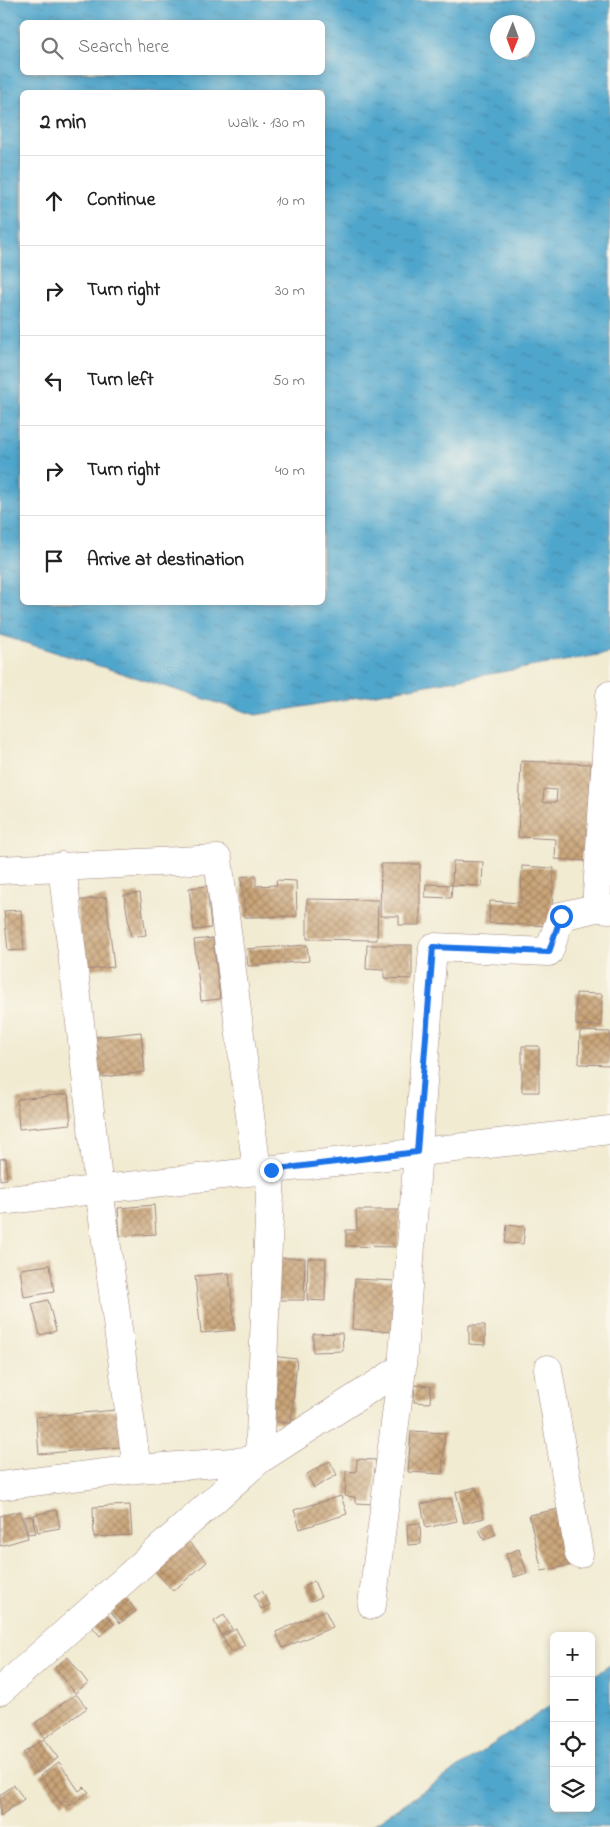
<!DOCTYPE html>
<html lang="en">
<head>
<meta charset="utf-8">
<style>
	body { margin:0; font-family:"Indie Flower",sans-serif; background:#f2f2f2; color:#222 }
	.controls { position:absolute; right:15px; bottom:15px; display:grid; overflow:hidden; border-radius:8px; box-shadow:0 2px 8px #0003 }
	.controls button { width:45px; height:45px; display:grid; place-items:center; padding:0; border:0; border-bottom:1px solid #e0e0e0; background:#fff; color:#222; font:25px sans-serif }
	.compass { position:absolute; left:490px; top:15px; width:45px; height:45px; border-radius:50%; background:#fff; box-shadow:0 2px 8px #0003; rotate:181deg }
	.stop { position:absolute; width:15px; height:15px; margin:-11px; border:4px solid #1a73e8; border-radius:50%; background:#fff }
	.stop.end { background:#1a73e8; border-color:#fff; box-shadow:0 1px 5px #0008 }
	.list { margin:0; padding:0; list-style:none }
	h2 { display:flex; justify-content:space-between; align-items:center; height:65px; margin:0; padding:0 20px; font-size:21px }
	h2 small { font-size:16px; font-weight:400; color:#767676 }
	.list li { display:grid; grid-template-columns:32px 1fr auto; gap:15px; align-items:center; box-sizing:border-box; height:90px; padding:0 20px; border-top:1px solid #e0e0e0 }
	.list b { display:block; font-size:19px; white-space:nowrap }
	.list em { font-size:16px; font-style:normal; color:#767676 }
	.icon { flex:none; width:28px; height:28px; fill:none; stroke:currentColor; stroke-width:2; stroke-linecap:round; stroke-linejoin:round }
	.map { position:relative; flex:none; width:610px; height:1827px; overflow:hidden }
	.search { position:absolute; background:#fff; box-shadow:0 2px 8px #0003; left:20px; top:20px; width:305px; height:55px; display:flex; align-items:center; gap:12px; box-sizing:border-box; padding:0 18px; border-radius:8px; color:#767676; font-size:19px }
	.panel { position:absolute; background:#fff; box-shadow:0 2px 8px #0003; left:20px; top:90px; width:305px; height:515px; border-radius:8px }
	.map>svg:first-child { display:block }
	.water { fill:url(#water-ripples); stroke:#4c627c; fill-rule:evenodd }
	.building { fill:url(#building-cross-hatch); fill-rule:evenodd }
	.lines { fill:none; stroke-linecap:round; stroke-linejoin:round }
	.minor-casing { stroke:#9e857e; stroke-width:29 }
	.minor { stroke:#fff; stroke-width:28 }
	.route { stroke:#1a73e8; stroke-width:6 }
</style>
</head>
<body>
<div class="map">
<svg width="610" height="1827" viewBox="0 0 610 1827">
	<defs>
		<pattern id="water-ripples" width="26" height="14" patternUnits="userSpaceOnUse" patternTransform="scale(1.25)"><rect width="26" height="14" fill="#4fa6cc"/><path d="M2 4q2-2 4 0t4 0M15 11q2-2 4 0t4 0" fill="none" stroke="#4487a6"/></pattern>
		<pattern id="building-cross-hatch" width="8" height="8" patternUnits="userSpaceOnUse" patternTransform="scale(1.25)"><rect width="8" height="8" fill="#c9a478"/><path d="M0 0l8 8M0 8l8-8" fill="none" stroke="#a58563"/></pattern>
	</defs>
	<rect width="100%" height="100%" fill="#fbf7ec"/>
	<filter id="ink" filterUnits="userSpaceOnUse"><feTurbulence type="fractalNoise" baseFrequency=".02" numOctaves="2"/><feDisplacementMap in="SourceGraphic" scale="10" xChannelSelector="R" yChannelSelector="G"/><feConvolveMatrix kernelMatrix="1 2 1 2 8 2 1 2 1" color-interpolation-filters="sRGB"/></filter>
	<filter id="wash" filterUnits="userSpaceOnUse"><feTurbulence type="fractalNoise" baseFrequency=".0096" numOctaves="4" result="noise"/><feDisplacementMap in="SourceGraphic" scale="20" xChannelSelector="R" yChannelSelector="G"/><feGaussianBlur stdDeviation="1.12" result="paint"/><feColorMatrix in="noise" values="0 0 0 0 0 0 0 0 0 0 0 0 0 0 0 0 0 1.4 0 .05"/><feComposite in="paint" operator="in"/></filter>
	<g filter="url(#wash)">
		<rect width="100%" height="100%" fill="#f1ebd2"/>
		<path class="water" d="M0 0H610V653L256 715 0 635ZM22 22H322V72H22ZM498 22H528V52H498ZM22 92H322V602H22Z
			M610 1665V1827H370L554 1703V1808H591V1678Z"/>
		<g id="blocks">
			<path class="building" d="M521 761 591 764 587 861 555 859 556 839 518 837ZM544 789 557 790 556 802H543Z
				M453 861 483 862 482 886 452 885 451 898 425 897 426 884 452 885Z
				M381 864H420V925H399V916H380Z
				M522 866 554 868 551 926 489 923 490 901 521 903Z
				M256 875V886L277 885 276 880 296 881 297 916 245 917 241 877Z
				M207 886 211 928 194 930 189 888Z
				M140 893 146 935 131 937 124 895Z
				M106 897 114 967 84 970 76 901Z
				M307 899 378 900 377 940 307 939Z
				M21 910 24 950 8 951 4 911Z
				M213 938 220 999 201 1001 194 940Z
				M307 945 309 961 248 966 246 949Z
				M367 945H412V979L384 978V970L366 969Z
				M576 993 602 994 601 1026 576 1025Z
				M580 1031 610 1032V1065L579 1064Z
				M141 1032 145 1072 95 1078 87 1038Z
				M522 1046H539V1092H522Z
				M68 1094 71 1124 19 1129 17 1099Z
				M6 1158 7 1179 0 1180V1159Z
				M154 1205 156 1234 120 1236 118 1208Z
				M356 1210H400L398 1247 346 1246V1230H357Z
				M507 1225 525 1227 523 1244 505 1243Z
				M274 1258H305L304 1300H274Z
				M308 1258H326L325 1301 307 1300Z
				M50 1265 54 1292 24 1297 20 1269Z
				M229 1273 235 1330 201 1333 195 1276Z
				M355 1279 397 1281 394 1332 352 1329Z
				M48 1300 56 1331 40 1335 32 1304Z
				M469 1325H485V1345L469 1344Z
				M342 1333 343 1351 313 1352V1334Z
				M271 1356 297 1359 291 1423 266 1421Z
				M415 1385 431 1386 430 1403 414 1402Z
				M128 1409 131 1446 39 1454 36 1417Z
				M411 1431 445 1433 442 1474 408 1472Z
				M357 1459 376 1460 373 1504 355 1503V1497L345 1496 346 1471 356 1472Z
				M330 1461 337 1475 314 1488 307 1474Z
				M476 1487 484 1518 464 1523 456 1492Z
				M341 1496 347 1514 300 1529 294 1510Z
				M451 1498 457 1521 426 1528 421 1504Z
				M130 1505 132 1535 94 1537 93 1507Z
				M559 1509 571 1565 542 1571 529 1515Z
				M56 1510 60 1528 38 1532 34 1515Z
				M20 1511 28 1538 0 1546V1516Z
				M32 1516 36 1533 28 1534 24 1517Z
				M420 1523 421 1544 408 1545 407 1524Z
				M491 1523 496 1534 484 1540 479 1529Z
				M188 1541 207 1562 173 1591 154 1570Z
				M519 1549 527 1573 514 1577 506 1554Z
				M314 1581 321 1597 312 1601 305 1585Z
				M262 1591 270 1605 261 1609 254 1595Z
				M123 1594 136 1611 120 1623 107 1607Z
				M325 1610 333 1627 283 1648 276 1632Z
				M103 1611 114 1624 100 1636 89 1623Z
				M224 1615 232 1629 221 1635 214 1621Z
				M236 1629 245 1645 231 1653 222 1636Z
				M68 1657 88 1683 75 1693 55 1667Z
				M76 1694 87 1708 45 1738 35 1723Z
				M44 1739 58 1758 37 1773 23 1753Z
				M59 1762 79 1791 84 1787 89 1792 70 1806 67 1800 61 1804 40 1775Z
				M14 1785 24 1799 0 1816V1795Z"/>
		</g>
	</g>
	<g filter="url(#ink)">
		<use href="#blocks" fill-opacity="0" stroke="#9e857e" stroke-width="1"/>
		<g class="lines">
			<g class="minor-casing">
				<path id="minor" d="M610 695 596 908 610 909
					M62 866 99 1189 137 1469
					M0 870 218 859 257 1171
					M0 1201 610 1130
					M548 1369 579 1554
					M0 1486 137 1469 259 1460 271 1170
					M372 1605 402 1368 433 947 549 952 561 916 596 908
					M0 1691 259 1460 402 1368"/>
			</g>
			<use href="#minor" class="minor"/>
		</g>
	</g>
	<g class="lines" filter="url(#ink)">
		<path class="route" d="M271 1170 417 1152 433 947 549 952 561 916"/>
	</g>
</svg>
<div class="controls">
<button>+</button>
<button>−</button>
<button><svg class="icon" aria-label="locate" viewBox="0 0 24 24"><circle cx="12" cy="12" r="6"/><path d="M12 2v4M12 18v4M2 12h4M18 12h4"/></svg></button>
<button><svg class="icon" aria-label="layers" viewBox="0 0 24 24"><path d="M12 4l9 5-9 5-9-5zM3 14l9 5 9-5"/></svg></button>
</div>
<svg class="compass" viewBox="-18 -18 36 36"><path d="M0-13l5 13h-10z" fill="#e53935"/><path d="M0 13l5-13h-10z" fill="#767676"/></svg>
<div class="stop" style="left:561px;top:916px"></div>
<div class="stop end" style="left:271px;top:1170px"></div>
<div class="search"><svg class="icon" aria-label="search" viewBox="0 0 24 24"><circle cx="10" cy="10" r="6"/><path d="M15 15l6 6"/></svg>Search here</div>
<section class="panel">
<h2>2 min<small>Walk · 130 m</small></h2>
<ul class="list">
<li><svg class="icon" aria-label="ahead" viewBox="0 0 24 24"><path d="M12 20V5M6 11l6-6 6 6"/></svg><div><b>Continue</b></div><em>10 m</em></li>
<li><svg class="icon" aria-label="right" viewBox="0 0 24 24"><path d="M7 20v-9h11M14 6l5 5-5 5"/></svg><div><b>Turn right</b></div><em>30 m</em></li>
<li><svg class="icon" aria-label="left" viewBox="0 0 24 24"><path d="M17 20v-9H6M10 6l-5 5 5 5"/></svg><div><b>Turn left</b></div><em>50 m</em></li>
<li><svg class="icon" aria-label="right" viewBox="0 0 24 24"><path d="M7 20v-9h11M14 6l5 5-5 5"/></svg><div><b>Turn right</b></div><em>40 m</em></li>
<li><svg class="icon" aria-label="arrive" viewBox="0 0 24 24"><path d="M6 21V4h12l-3 4 3 4H6"/></svg><div><b>Arrive at destination</b></div></li>
</ul>
</section>
</div>
</body>
</html>
